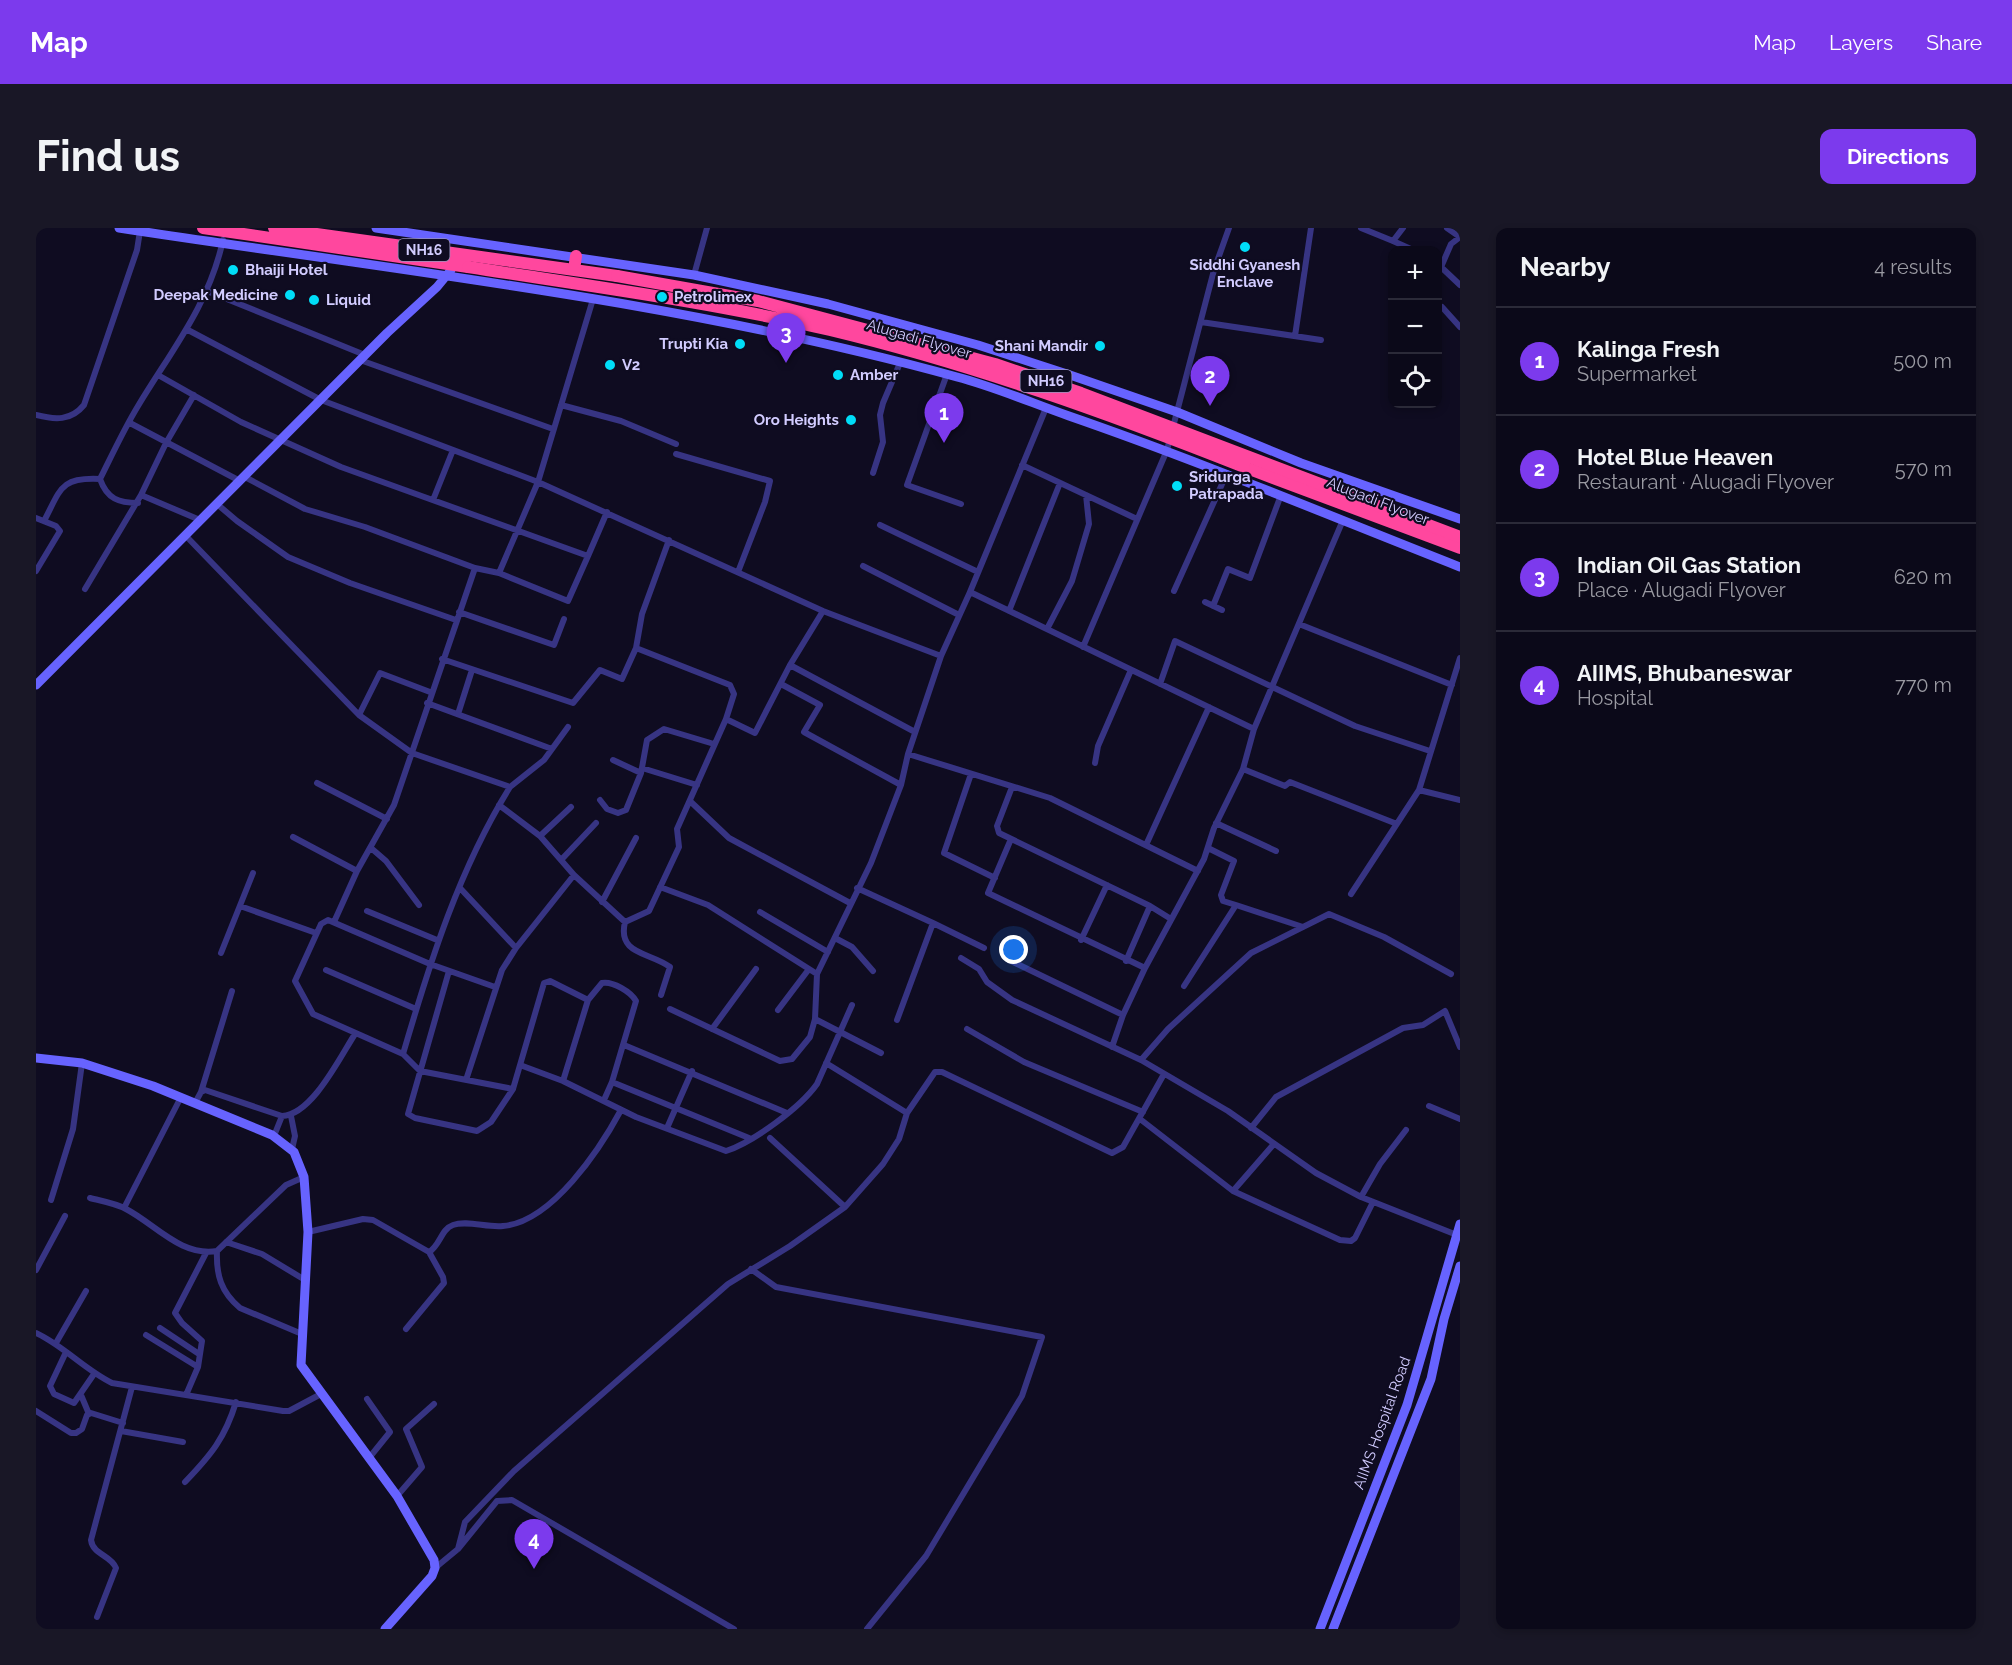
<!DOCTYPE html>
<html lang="en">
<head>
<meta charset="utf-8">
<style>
	body { margin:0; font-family:Raleway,sans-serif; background:#191726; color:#f1f3f6 }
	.controls { position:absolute; right:18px; top:18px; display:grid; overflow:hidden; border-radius:12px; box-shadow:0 3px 9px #0003 }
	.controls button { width:54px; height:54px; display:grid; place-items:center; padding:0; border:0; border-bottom:2px solid #2b2a38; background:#0b0919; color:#f1f3f6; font:30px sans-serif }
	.you { position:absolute; left:978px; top:722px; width:21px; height:21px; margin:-15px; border:4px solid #fff; border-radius:50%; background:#1a73e8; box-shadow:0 0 0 9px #1a73e833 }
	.badge { display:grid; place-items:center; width:39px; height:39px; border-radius:50%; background:#7c3aed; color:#fff; font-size:20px; font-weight:700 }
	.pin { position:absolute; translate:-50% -50px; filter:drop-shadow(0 2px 3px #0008) }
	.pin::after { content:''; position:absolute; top:32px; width:21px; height:18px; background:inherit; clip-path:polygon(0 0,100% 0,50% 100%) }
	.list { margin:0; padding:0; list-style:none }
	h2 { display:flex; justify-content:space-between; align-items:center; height:78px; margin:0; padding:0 24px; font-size:26px }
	h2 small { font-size:20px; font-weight:400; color:#9a9aa2 }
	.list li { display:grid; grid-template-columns:39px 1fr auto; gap:18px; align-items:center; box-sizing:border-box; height:108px; padding:0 24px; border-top:2px solid #2b2a38 }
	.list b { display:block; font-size:22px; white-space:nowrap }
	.list p { margin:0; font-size:20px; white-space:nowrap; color:#9a9aa2 }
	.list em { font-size:20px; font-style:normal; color:#9a9aa2 }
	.icon { flex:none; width:33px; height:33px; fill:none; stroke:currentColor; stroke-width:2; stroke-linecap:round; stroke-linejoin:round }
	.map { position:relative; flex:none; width:1424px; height:1401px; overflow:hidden; border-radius:12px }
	header { display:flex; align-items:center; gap:36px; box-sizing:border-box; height:84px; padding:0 30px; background:#7c3aed; color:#fff }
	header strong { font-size:28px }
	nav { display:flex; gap:33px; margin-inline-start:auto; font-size:21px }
	.intro { display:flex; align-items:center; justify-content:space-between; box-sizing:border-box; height:144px; padding:0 36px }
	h1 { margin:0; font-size:42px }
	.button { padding:15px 27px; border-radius:12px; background:#7c3aed; color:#fff; font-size:21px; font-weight:700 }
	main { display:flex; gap:36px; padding:0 36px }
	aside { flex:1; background:#0b0919; border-radius:12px; box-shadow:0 3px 9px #0003 }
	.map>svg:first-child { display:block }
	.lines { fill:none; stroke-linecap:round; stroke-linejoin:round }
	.street { stroke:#373483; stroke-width:6 }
	.secondary { stroke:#6763ff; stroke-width:9 }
	.highway { stroke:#ff479e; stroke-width:12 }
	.highway-bridge { stroke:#ff479e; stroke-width:12 }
	.poi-dot { fill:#00ddf7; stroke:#0f0c21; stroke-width:2 }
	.labels { text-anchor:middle; stroke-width:4.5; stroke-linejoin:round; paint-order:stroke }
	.shield { fill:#0f0c21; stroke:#9892bc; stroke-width:1.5 }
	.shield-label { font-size:14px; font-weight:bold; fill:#d2ccff }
	.poi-label { font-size:15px; font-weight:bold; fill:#d2ccff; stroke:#0f0c21; text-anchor:start }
	.street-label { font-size:15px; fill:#d2ccff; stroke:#0f0c21 }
</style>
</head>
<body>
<header>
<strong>Map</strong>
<nav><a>Map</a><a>Layers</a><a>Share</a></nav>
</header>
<div class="intro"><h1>Find us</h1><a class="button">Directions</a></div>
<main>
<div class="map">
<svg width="1424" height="1401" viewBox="0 0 1424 1401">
	<rect width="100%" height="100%" fill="#0f0c21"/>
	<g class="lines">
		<path class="street" d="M1325 0 1357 13
			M1367 0 1357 13 1377 22
			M1411 0 1424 9
			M1424 9 1415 16 1405 39 1424 57
			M658 47 671 0
			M171 63 329 127
			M557 71 502 254 787 383 905 428
			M1406 79 1424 99
			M1165 94 1285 112
			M152 102 285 172 502 254 463 345 439 340 358 577 321 643 298 694
			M1259 108 1275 0
			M324 132 517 201
			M911 146 871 257 925 276
			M122 147 205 194 305 239 552 328 571 284
			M525 177 585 193 640 216
			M0 187C19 192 35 193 48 177L101 22 104 3
			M94 195 204 253
			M640 226 734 253 729 274 702 344
			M986 237 1101 291
			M837 245 847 214 844 187 847 175 864 135
			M209 249 269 281 329 299 439 340
			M105 267 130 215 158 167
			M397 272 417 222
			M102 275C83 275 71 271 64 251 76 227 88 201 102 178 135 123 173 77 187 12
			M181 276 201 293 252 329 314 355 420 392
			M0 290 20 298 24 303 0 343
			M8 293C25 261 24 249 64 251
			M844 297 942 344
			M149 307 323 487 376 525 474 559 508 532 532 499
			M827 338 923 387
			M463 345 532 373 552 328
			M49 361 105 267 164 292
			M1138 363 1191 245
			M934 364 1010 180
			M1169 374 1186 382
			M1177 378 1192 341 1214 350 1245 267
			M787 383 754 437 879 504
			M973 383 1024 255
			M423 384 518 417 528 391
			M1263 396 1416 457
			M1011 401 1036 353 1053 296 1050 267
			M1047 419 1131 222 1178 42 1193 0
			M600 420 694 457 698 466 690 491
			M1424 430 1383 562 1424 572
			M406 431 537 475 564 442 586 451 600 420 606 386 633 312
			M745 456 784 477 768 504 865 557
			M1124 456 1139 413 1319 498 1394 523
			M391 475 516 521
			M422 486 436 442
			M323 487 344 445 394 464
			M577 532 605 545
			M1059 535 1062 518 1095 442
			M606 540 661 557
			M1207 541 1249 558 1254 554 1361 596
			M935 546 908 625 959 650
			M281 555 351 591
			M976 559 961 598 963 605 1114 678 1135 691
			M564 572 571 581 582 585 590 582 605 545 611 512 628 501 678 516
			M655 574 693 610 814 675
			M463 577 504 608 538 647 589 694
			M1180 595 1240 623
			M504 608 535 579
			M257 609 321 643
			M975 611 952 665 1109 740
			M1110 617 1173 479
			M335 620 350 633 383 677
			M526 631 560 595
			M1162 643 1014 570 872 526 905 428 934 364 1218 501
			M624 659 672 677 781 746
			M424 660 480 720
			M821 660 897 695 861 792
			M1315 666 1383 562
			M566 674 600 610
			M1200 677 1267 699
			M204 678 280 705
			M331 683 401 712
			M724 684 792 724
			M897 695 948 720
			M799 710 816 719 837 743
			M1045 712 1071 657
			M185 725 217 645
			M925 730 943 741 951 754 976 772 1105 832 1192 883 1280 945 1325 969
			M973 732 1087 787
			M1090 733 1114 678
			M290 742 380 781
			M413 743 372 886 379 890 441 903 455 894 477 861
			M1148 758 1200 677 1187 673 1185 667 1198 633 1172 620
			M459 759 394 736 292 692 285 696 259 753 277 786 367 826 384 843 477 861 508 755 514 753 552 772
			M625 767 634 739C614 724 581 727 589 694L613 683 643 619 641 601 690 491 719 505 754 437
			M634 781 744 833 756 831 774 809 779 791 781 746 835 635 865 557 872 526
			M742 782 773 741
			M779 791 845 825
			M676 801 720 741
			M931 801 988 834 1107 884
			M588 817 751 885
			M1076 819 1087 787 1109 740 1168 631 1178 600 1207 541 1218 501 1307 292
			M367 826C394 734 423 641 474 559
			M1105 832 1132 801 1215 725 1293 686 1348 709 1415 746
			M790 835 871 885
			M484 837 527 853 600 889 690 923C717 914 764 880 781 856L816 777
			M430 852 466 742 480 720 538 647
			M527 853 552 772 566 755C577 753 595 764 600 773L576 854 568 872
			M576 854 713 910
			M165 864 196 763
			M159 875 165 864 169 862 246 888C276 887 304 829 319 806
			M1393 878 1424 891
			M255 888 259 908 256 921
			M1104 891 1197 963 1304 1012 1315 1013 1319 1010 1337 974
			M631 900 656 843
			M1215 900 1240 869 1367 800 1387 797 1409 783 1424 819
			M1370 902 1344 936 1325 969 1421 1007
			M238 908 246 888
			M734 910 809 979
			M1197 963 1237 917
			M54 970C65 973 79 975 90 981 119 996 145 1029 181 1023L250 957 268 949
			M15 972 37 901 46 835
			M88 980 145 869
			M272 1004 327 991 337 992 393 1024C404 1018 405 1001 417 997 431 992 452 1000 467 998 516 994 564 921 585 882
			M190 1014 226 1026 269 1052
			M181 1023C180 1047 185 1064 204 1080L266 1106
			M715 1041 740 1059 1006 1109 986 1168 890 1328 831 1401
			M0 1042 29 988
			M124 1100 163 1126
			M370 1101 408 1055 407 1049 393 1024
			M0 1105C28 1118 49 1142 76 1155L247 1183H253L285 1166
			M110 1107 162 1139
			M20 1115 50 1063
			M30 1124 14 1158 18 1166 38 1175 58 1146
			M45 1167 53 1186
			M150 1167 162 1139 166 1113 146 1095 139 1085 170 1025
			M331 1171 354 1204 333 1230
			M0 1183 35 1205H40L46 1201 51 1187 55 1185 87 1195
			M85 1203 147 1214
			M149 1254C175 1227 189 1210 200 1174
			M361 1268 386 1239 370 1201 398 1176
			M422 1321 429 1294 478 1243 692 1056 754 1018 809 979 847 936 863 911 871 885 899 844H906L1076 925 1087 919 1128 846
			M399 1340 422 1321 461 1273 476 1272 698 1401
			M61 1389 80 1340C75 1327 57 1327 55 1312L96 1159"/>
		<path class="secondary" d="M83 0C364 43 647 73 921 149 959 159 996 175 1033 188 1166 234 1294 288 1424 339
			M340 0 658 47 792 76 942 117 1034 147 1141 184 1265 235 1424 291
			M0 457 351 105 401 59 415 42
			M0 830 46 835 117 858 236 907 258 924 268 949 272 1004 265 1137 361 1268 398 1332 399 1340 396 1348 349 1401
			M1284 1401 1371 1177 1424 996
			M1297 1401 1395 1151 1408 1091 1424 1038"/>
		<path class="highway" d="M167 0 432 39
			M238 0 581 48
			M538 42 540 28
			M1208 239 1424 320"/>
		<path class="highway-bridge" d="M432 39C553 58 675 74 794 102 936 136 1074 186 1208 239
			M581 48 722 73 959 136 1045 165 1424 309"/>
	</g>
	<g class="poi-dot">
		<circle cx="1209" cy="19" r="6"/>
		<circle cx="197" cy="42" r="6"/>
		<circle cx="254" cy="67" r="6"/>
		<circle cx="626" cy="69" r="6"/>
		<circle cx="278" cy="72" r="6"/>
		<circle cx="704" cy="116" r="6"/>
		<circle cx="1064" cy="118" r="6"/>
		<circle cx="574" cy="137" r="6"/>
		<circle cx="802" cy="147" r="6"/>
		<circle cx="815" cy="192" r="6"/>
		<circle cx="1141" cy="258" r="6"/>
	</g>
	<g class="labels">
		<g class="shield">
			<rect x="362.5" y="11" width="51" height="22" rx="4.5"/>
			<rect x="984.5" y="142" width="51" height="22" rx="4.5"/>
		</g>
		<g class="shield-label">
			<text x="388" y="27">NH16</text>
			<text x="1010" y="158">NH16</text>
		</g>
		<g class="poi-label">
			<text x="1209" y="42" text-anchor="middle">Siddhi Gyanesh<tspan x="1209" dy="17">Enclave</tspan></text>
			<text x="209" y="47">Bhaiji Hotel</text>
			<text x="242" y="72" text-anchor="end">Deepak Medicine</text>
			<text x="638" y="74">Petrolimex</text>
			<text x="290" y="77">Liquid</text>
			<text x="692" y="121" text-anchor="end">Trupti Kia</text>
			<text x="1052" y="123" text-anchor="end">Shani Mandir</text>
			<text x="586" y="142">V2</text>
			<text x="814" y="152">Amber</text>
			<text x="803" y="197" text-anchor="end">Oro Heights</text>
			<text x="1153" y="254">Sridurga<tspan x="1153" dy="17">Patrapada</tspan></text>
		</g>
		<g class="street-label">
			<text transform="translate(883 111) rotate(16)" y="5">Alugadi Flyover</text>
			<text transform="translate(1342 273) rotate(21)" y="5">Alugadi Flyover</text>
			<text transform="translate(1346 1195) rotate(-70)" y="5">AIIMS Hospital Road</text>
		</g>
	</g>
</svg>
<div class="controls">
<button>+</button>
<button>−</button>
<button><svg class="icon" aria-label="locate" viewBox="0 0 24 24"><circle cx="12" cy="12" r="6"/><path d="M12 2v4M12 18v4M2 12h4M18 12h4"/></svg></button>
</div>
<div class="you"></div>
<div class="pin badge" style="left:908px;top:215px">1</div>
<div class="pin badge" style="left:1174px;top:178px">2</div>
<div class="pin badge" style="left:750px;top:135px">3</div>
<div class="pin badge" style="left:498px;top:1341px">4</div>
</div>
<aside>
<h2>Nearby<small>4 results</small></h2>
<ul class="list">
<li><span class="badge">1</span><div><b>Kalinga Fresh</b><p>Supermarket</p></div><em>500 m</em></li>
<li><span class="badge">2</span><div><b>Hotel Blue Heaven</b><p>Restaurant · Alugadi Flyover</p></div><em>570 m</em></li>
<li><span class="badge">3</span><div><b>Indian Oil Gas Station</b><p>Place · Alugadi Flyover</p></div><em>620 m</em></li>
<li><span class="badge">4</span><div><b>AIIMS, Bhubaneswar</b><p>Hospital</p></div><em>770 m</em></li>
</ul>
</aside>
</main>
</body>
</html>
